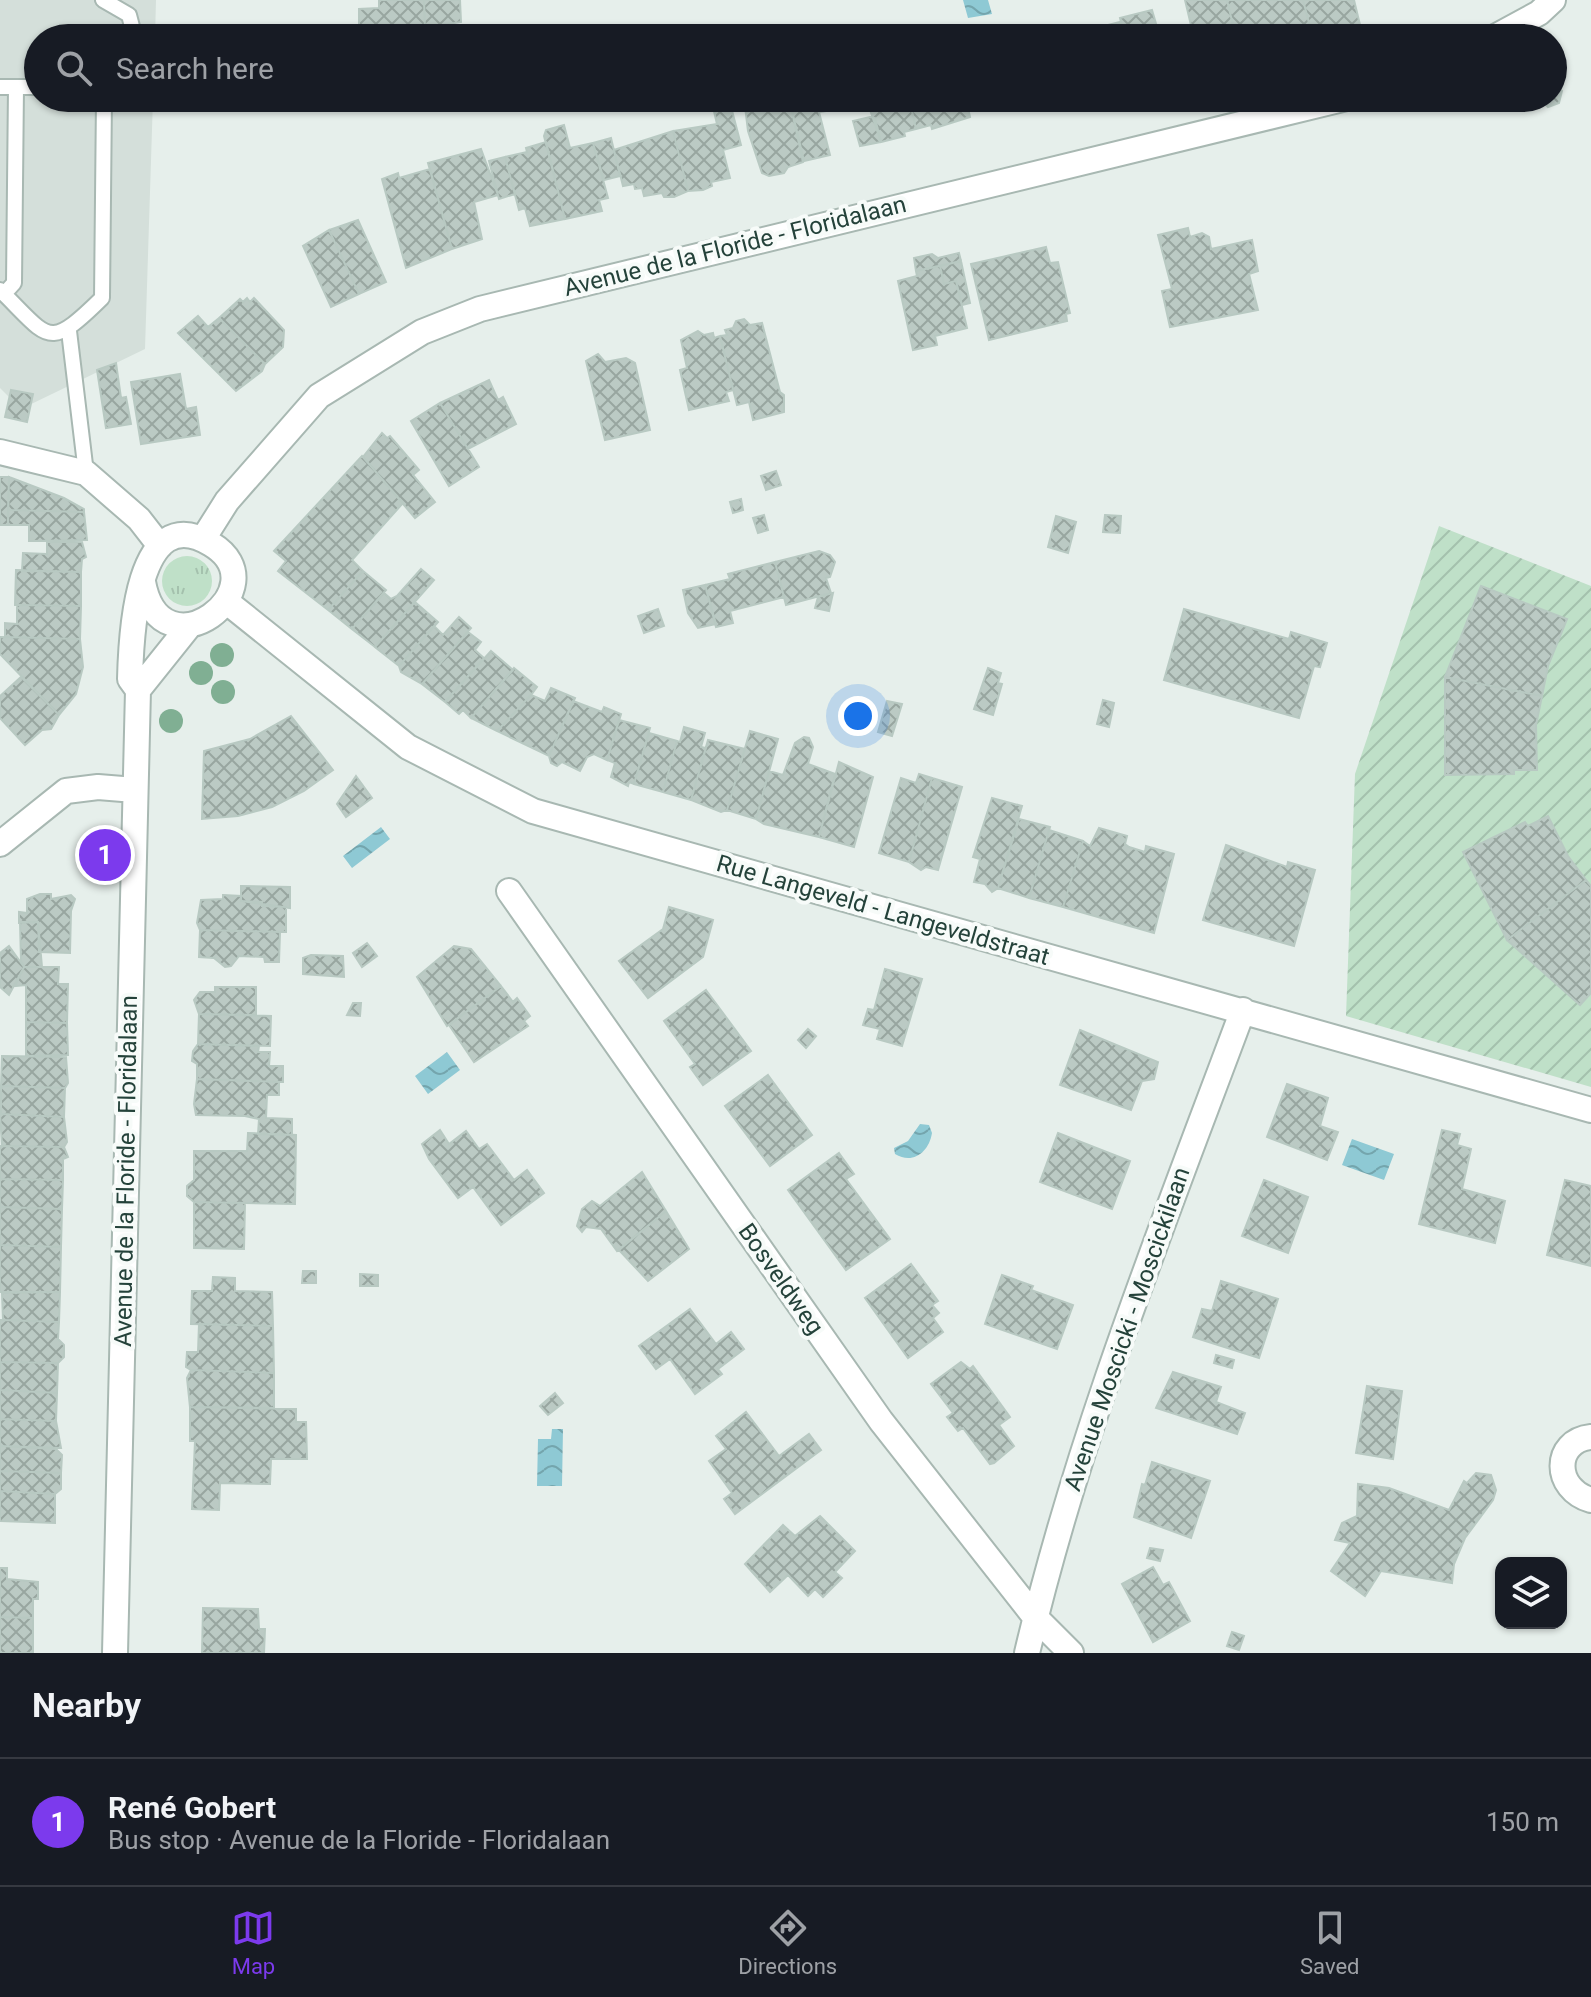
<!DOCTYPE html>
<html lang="en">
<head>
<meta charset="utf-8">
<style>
	body { margin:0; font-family:Roboto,sans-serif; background:#242831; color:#f1f3f6 }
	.controls { position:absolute; right:24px; bottom:24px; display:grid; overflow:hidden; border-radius:16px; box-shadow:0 2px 6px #0004 }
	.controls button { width:72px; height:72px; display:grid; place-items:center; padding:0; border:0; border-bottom:2px solid #363941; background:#171b24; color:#f1f3f6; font:40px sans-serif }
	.you { position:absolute; left:858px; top:716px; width:28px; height:28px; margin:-20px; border:6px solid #fff; border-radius:50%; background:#1a73e8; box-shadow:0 0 0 12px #1a73e833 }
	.badge { display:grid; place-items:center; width:52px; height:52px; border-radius:50%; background:#7c3aed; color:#fff; font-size:26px; font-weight:700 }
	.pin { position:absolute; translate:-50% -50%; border:4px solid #fff; box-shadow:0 2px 8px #0006 }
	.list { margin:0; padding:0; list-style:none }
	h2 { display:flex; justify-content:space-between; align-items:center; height:104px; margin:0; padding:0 32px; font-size:34px }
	h2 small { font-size:26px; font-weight:400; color:#9ea1a6 }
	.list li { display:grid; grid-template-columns:52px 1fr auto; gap:24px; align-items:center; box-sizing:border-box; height:128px; padding:0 32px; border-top:2px solid #363941 }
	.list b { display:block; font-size:30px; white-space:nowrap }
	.list p { margin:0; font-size:26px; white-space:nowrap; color:#9ea1a6 }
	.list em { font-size:26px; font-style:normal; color:#9ea1a6 }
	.icon { flex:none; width:44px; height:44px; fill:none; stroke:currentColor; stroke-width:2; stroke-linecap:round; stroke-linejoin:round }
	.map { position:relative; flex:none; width:1591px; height:1653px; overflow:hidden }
	.search { position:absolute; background:#171b24; box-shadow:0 2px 6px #0004; left:24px; right:24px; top:24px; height:88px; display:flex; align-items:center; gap:20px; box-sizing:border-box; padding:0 28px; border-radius:44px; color:#9ea1a6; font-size:30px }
	.sheet { height:232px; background:#171b24 }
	nav { display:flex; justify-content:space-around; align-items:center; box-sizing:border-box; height:112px; border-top:2px solid #363941; background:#171b24; font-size:22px; color:#9ea1a6 }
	nav a { display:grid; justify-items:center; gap:4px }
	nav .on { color:#7c3aed }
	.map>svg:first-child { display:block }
	.built { fill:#d4dfda }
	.grass { fill:url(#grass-tufts) }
	.garden { fill:url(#garden-furrows) }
	.water { fill:url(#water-waves) }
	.building { fill:url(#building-cross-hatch); stroke:#b8c9c2; stroke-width:2 }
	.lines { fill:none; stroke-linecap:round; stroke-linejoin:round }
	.service-casing { stroke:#a8b8b2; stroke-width:18 }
	.minor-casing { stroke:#a8b8b2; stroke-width:28 }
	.service { stroke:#fff; stroke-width:14 }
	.minor { stroke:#fff; stroke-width:24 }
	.tree { fill:#80af93 }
	.labels { text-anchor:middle; stroke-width:8; stroke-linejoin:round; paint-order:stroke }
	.street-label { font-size:24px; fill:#24423a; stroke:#f7fbf9 }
</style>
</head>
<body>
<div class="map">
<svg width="1591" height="1653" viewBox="0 0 1591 1653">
	<defs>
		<pattern id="grass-tufts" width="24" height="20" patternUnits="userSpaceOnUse" patternTransform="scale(2)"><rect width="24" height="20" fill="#bfe0c8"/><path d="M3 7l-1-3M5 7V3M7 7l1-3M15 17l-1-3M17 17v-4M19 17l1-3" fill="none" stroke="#a4c1ad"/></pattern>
		<pattern id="garden-furrows" width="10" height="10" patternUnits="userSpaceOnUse" patternTransform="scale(2)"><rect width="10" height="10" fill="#bfe0c8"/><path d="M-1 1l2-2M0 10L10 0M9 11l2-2" fill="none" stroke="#a4c1ad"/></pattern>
		<pattern id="water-waves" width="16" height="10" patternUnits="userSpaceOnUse" patternTransform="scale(2)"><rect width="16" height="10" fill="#8ec9d4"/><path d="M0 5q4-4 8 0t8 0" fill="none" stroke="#74a5ad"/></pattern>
		<pattern id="building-cross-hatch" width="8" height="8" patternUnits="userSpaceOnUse" patternTransform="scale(2)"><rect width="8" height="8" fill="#bbcac4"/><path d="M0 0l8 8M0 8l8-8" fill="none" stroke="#98a6a0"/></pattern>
	</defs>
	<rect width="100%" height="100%" fill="#e6efeb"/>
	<path class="built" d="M0 0H156L155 38H38V98H153L145 349 21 409 0 388Z"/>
	<path class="grass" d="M162 581a25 25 0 1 1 50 0a25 25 0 1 1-50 0Z"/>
	<path class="garden" d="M1439 526 1591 586V1087L1346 1016 1355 774Z"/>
	<path class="water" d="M963 0H988L992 14 968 18Z
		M381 827 390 839 352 868 343 856Z
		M447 1052 460 1070 428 1094 415 1076Z
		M920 1124 929 1125 932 1133C929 1152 913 1165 895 1154L894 1148 908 1141Z
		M1352 1139 1394 1154 1384 1180 1342 1165Z
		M552 1429H563L562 1486H537L538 1439H551Z"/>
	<path class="building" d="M379 0H424L425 28 359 38V9L379 8Z
		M424 0H460L461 22 425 28Z
		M1185 0H1227L1236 38H1194Z
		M1227 0H1303L1313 38H1236Z
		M1303 0H1354L1361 29 1313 38Z
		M1152 10 1157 27 1161 26 1164 38H1125L1120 18Z
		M1120 22 1125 38H1090L1088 30Z
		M275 28H289L290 38H275Z
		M1088 30 1090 38H1057Z
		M1553 85 1562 91 1559 103 1548 107 1539 98H1553Z
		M744 98H789L803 162 788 167 784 173 769 176 762 173 748 131Z
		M789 98H823L827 111 819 112 830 155 804 161Z
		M866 98H909L916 129 904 132 905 136 881 142Z
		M909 98H966L970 117 932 129 931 125 916 129Z
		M729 99 741 145 723 150 730 178 711 182 712 186 703 190 688 191 673 131 717 124 712 103Z
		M870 117 875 118 881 142 860 146 853 121Z
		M564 125 570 148 593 143 608 198 599 200 602 211 565 219 544 136 546 130Z
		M673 131 688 191 674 197H664L662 193 644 196 642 188 635 189 634 184 623 186 614 150Z
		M611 138 620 176 604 180 593 143Z
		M546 142 565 219 530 226 525 208 519 210 505 157 527 152 526 148Z
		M481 149 498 195 474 202 482 239 452 249 428 163Z
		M505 157 515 194 499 199 489 161Z
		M430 169 452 249 406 268 382 179 398 173 399 178Z
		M358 220 386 282 359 294 329 230Z
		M1188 228 1190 237 1202 233 1209 237 1211 249 1252 240 1258 271 1249 274 1258 310 1170 327 1162 291 1172 289 1158 235Z
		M329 230 359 294 331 307 303 246Z
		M1046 247 1050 263 1058 262 1070 313 1066 314 1067 321 989 340 971 264Z
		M959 253 961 261 916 271 914 258 932 254 938 258Z
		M961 261 970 303 962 305 956 281 944 284 940 266Z
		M940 266 944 284 956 281 967 328 935 336 937 345 913 350 898 281 917 276 916 271Z
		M247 298 250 302 254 298 284 330 283 347 265 364 219 318 240 299 243 302Z
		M198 316 208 327 219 318 265 364 262 371 236 391 178 333Z
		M744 319 750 325 762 323 780 392 784 395V412L753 420 749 402 737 405 720 336 727 335 725 330 733 328 736 321Z
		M698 331 704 335 713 333 714 338 720 336 733 390 726 392 729 401 689 410 680 370 687 368 681 340Z
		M598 354 605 362 626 358 635 363 650 430 605 440 586 361Z
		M116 363 121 398 126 397 131 424 106 428 97 370Z
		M180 374 186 409 196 407 200 435 141 444 131 382Z
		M489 380 498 400 503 397 516 424 468 449 440 403Z
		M11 390 33 394 27 422 5 417Z
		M440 403 479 467 449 486 411 421Z
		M382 433 387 438 390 436 419 470 413 475 435 502 415 518 363 457Z
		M362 456 403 503 352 560 363 571 328 610 278 571 286 561 274 551Z
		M776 471 781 485 766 490 761 476Z
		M0 477H9L8 525H0Z
		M9 477 64 498 84 509V512L8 510Z
		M741 499 743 510 733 513 730 502Z
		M8 510 84 512 87 540 29 541V525H8Z
		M764 515 768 530 758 533 753 518Z
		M1105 515 1121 516 1120 533 1103 532Z
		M1056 516 1076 522 1068 553 1048 547Z
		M47 542H82L86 557 82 559 81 572 22 571 23 553 47 554Z
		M819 551 830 555 835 562 830 577 826 578 831 593 786 605 775 562Z
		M775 562 784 597 730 611 733 623 716 627 705 585 730 579 728 574Z
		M421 569 434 580 375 647 352 629 384 593 391 599 397 596Z
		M16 570 81 572V606L15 605Z
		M363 571 386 590 352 629 328 610Z
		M705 585 716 624 698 628 688 613 683 590Z
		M1481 586 1567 619 1548 666 1542 696 1445 677Z
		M833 593 829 611 815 608 818 597Z
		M415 602 438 622 399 666 375 647Z
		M17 605 81 606 80 639 5 637V623L17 624Z
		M658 609 664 626 644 633 638 616Z
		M1184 609 1289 639 1291 632 1327 643 1320 667 1314 666 1299 718 1164 680Z
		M459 617 471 628 422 684 401 672 399 666 434 626 443 635Z
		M468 632 481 642 475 650 484 658 445 702 422 684Z
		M0 637 80 639 83 667 76 694 59 715 0 654Z
		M491 651 513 670 471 718 463 710 459 714 445 702Z
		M514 668 537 687 531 695 497 731 471 718Z
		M988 668 1001 673 998 683 1002 684 993 715 974 709Z
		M21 677 59 715 51 729 42 730 25 745 0 718V696Z
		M1445 677 1542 696 1536 725 1537 770H1514V774L1445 775Z
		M551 688 575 698 549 756 497 731 531 695 545 701Z
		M1103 700 1114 703 1109 727 1097 724Z
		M573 701 602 712 604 707 621 714 607 760 594 754 587 757 580 771 562 762 557 766 551 763 549 756Z
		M887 701 902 704 892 736 878 732Z
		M291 716 333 770 304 791 272 807 238 816 202 819 204 751 250 739Z
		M619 720 650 728 634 784 629 782 628 786 611 777 615 763 607 760Z
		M684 727 705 733 701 747 706 748 691 800 663 792 677 741 680 742Z
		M750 731 778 739 756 819 727 810Z
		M649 733 677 741 663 792 634 784Z
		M804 737 809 738 813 747 808 764 835 774 819 837 764 824 756 819 769 771 783 775 795 743Z
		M708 740 745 749 727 810 721 812 691 800Z
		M839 762 873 777 854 847 819 837Z
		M919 774 932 778 909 862 879 853 901 778 916 783Z
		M356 776 372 798 346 817 337 804Z
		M932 778 962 787 938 870 926 867 921 870 909 862Z
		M992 798 1022 806 998 888 992 892 985 884 974 882 980 859 973 857Z
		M1548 816 1568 856 1586 880 1507 940 1463 852 1525 822 1528 826Z
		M1019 819 1050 827 1029 898 998 888Z
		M1099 828 1127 836 1125 844 1129 847 1145 852 1146 846 1174 854 1154 933 1063 907 1083 841 1090 846Z
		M1049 830 1083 841 1063 907 1029 898Z
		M1226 845 1287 867 1288 862 1315 870 1294 946 1203 920Z
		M1586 880 1591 886V993L1580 1005 1507 940Z
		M241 886 290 887V908L241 901Z
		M40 894H51V899L71 895 75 899 71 911 70 953 39 952 38 922 19 923V912L27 913V899Z
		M223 895 241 896V901L262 902V906L286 907V932L200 930 197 923 201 900 223 899Z
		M669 907 713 920 703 957 648 998 619 961 663 929Z
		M20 922H38L42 967H24L21 961Z
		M200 930 280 932 279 962H265L264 957 239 956 231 966 225 967 214 958 199 957Z
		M367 943 377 956 362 967 353 953Z
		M9 946 24 967 9 995 0 987V953Z
		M454 946 471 949 501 986 447 1026 417 977Z
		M311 955 343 956 344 977 303 974V958Z
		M24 967H59L58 984H68L67 1023 26 1022V985L15 986Z
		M885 969 922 979 902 1046 877 1039 880 1029 863 1025 868 1009 874 1010Z
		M501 986 513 1002 517 998 530 1016 524 1021 528 1026 474 1062 449 1025Z
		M215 987H256V1015L199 1014 194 1000 200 992H215Z
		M706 990 751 1051 703 1085 690 1067 695 1064 664 1021Z
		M353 1003H361L360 1016 347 1015Z
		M199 1014 271 1016 270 1046 198 1044Z
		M26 1022 67 1023 68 1055 26 1056Z
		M808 1029 816 1036 806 1048 798 1040Z
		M1080 1030 1158 1062 1154 1079 1142 1081 1131 1110 1060 1085Z
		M198 1044 259 1046 258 1052H270L269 1066H283V1082L197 1079V1064L192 1061 193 1051Z
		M2 1056 66 1057 68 1083 65 1088 1 1086Z
		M768 1075 812 1135 770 1166 725 1106Z
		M197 1079 279 1082V1095H267L266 1118 292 1119V1135L258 1134 259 1119 245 1116 196 1115 194 1104Z
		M1287 1084 1328 1098 1320 1126 1338 1132 1327 1160 1267 1137Z
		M1 1086 65 1088 64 1117 1 1114Z
		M0 1114 64 1117 67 1142 64 1147 2 1146Z
		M440 1130 449 1144 466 1131 479 1149 487 1144 514 1180 527 1170 544 1193 501 1225 473 1187 458 1198 429 1159 422 1144Z
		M1442 1130 1460 1134 1457 1145 1471 1149 1462 1189 1505 1201 1495 1243 1419 1224Z
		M248 1133 296 1135 295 1204 194 1202 187 1196V1186L194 1180V1151H247Z
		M1058 1133 1130 1161 1112 1209 1040 1182Z
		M0 1146 64 1147 68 1157 63 1159V1180L0 1179Z
		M839 1153 854 1174 846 1179 890 1239 846 1270 788 1190Z
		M642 1172 666 1211 617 1251 601 1229 586 1227 582 1232 577 1226 582 1209 592 1201 600 1206Z
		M0 1179 63 1180 62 1209 0 1207Z
		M1264 1180 1308 1197 1288 1253 1242 1236Z
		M1565 1180 1591 1186V1266L1547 1255Z
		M194 1202 245 1203 244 1249 194 1248Z
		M0 1207 62 1209 61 1247 0 1245Z
		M666 1211 689 1249 648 1281 619 1250Z
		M0 1245 61 1247 60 1292H0Z
		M911 1264 938 1301 932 1305 939 1313 933 1318 943 1332 908 1358 865 1298Z
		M303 1271H316V1283H302Z
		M360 1274 378 1275V1286H360Z
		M1002 1275 1033 1286 1031 1290 1073 1305 1057 1349 985 1324Z
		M213 1277 235 1278V1291L272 1292 273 1326 191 1324 192 1291H212Z
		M1221 1281 1278 1299 1259 1358 1193 1337 1202 1309 1212 1311Z
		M60 1292 59 1322 3 1320 2 1293Z
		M690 1309 716 1344 731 1332 744 1349 718 1369 722 1374 695 1394 670 1359 656 1369 639 1346Z
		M0 1320 59 1322 58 1339 64 1345V1357L58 1363 0 1362Z
		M199 1324 273 1326 274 1373 191 1370 186 1367 187 1352H198Z
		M1216 1355 1234 1360 1232 1368 1214 1363Z
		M0 1362 58 1363 57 1393 0 1390Z
		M961 1362 970 1369 973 1366 1010 1417 999 1425 1014 1446 994 1463 990 1464 963 1428 958 1431 947 1417 953 1413 931 1384Z
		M191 1370 274 1373V1408L190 1407 187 1378Z
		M1173 1372 1221 1387 1216 1402 1245 1413 1237 1434 1156 1408Z
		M1367 1386 1402 1391 1393 1459 1356 1453Z
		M0 1390 57 1393 56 1421 0 1419Z
		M555 1393 563 1403 548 1415 540 1406Z
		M190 1407 296 1409V1422H306L307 1459H271L270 1484 220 1483 219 1510 192 1509 195 1441H190Z
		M746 1412 779 1456 809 1434 821 1450 735 1514 724 1499 732 1493 709 1461 726 1449 716 1436Z
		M0 1419 56 1421 61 1448 0 1446Z
		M0 1446 56 1449 62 1455 61 1473 0 1471Z
		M1152 1462 1210 1481 1191 1538 1134 1517 1142 1484 1145 1485Z
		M0 1471 61 1473V1489L55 1494 0 1491Z
		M1476 1473 1491 1475 1496 1490 1493 1500 1465 1538 1454 1564 1452 1583 1381 1571 1365 1596 1331 1571 1350 1543 1335 1540 1342 1523 1357 1516 1358 1484 1389 1488 1449 1510 1464 1481 1467 1483Z
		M0 1491 55 1494V1523L0 1521Z
		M820 1516 855 1551 835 1572 842 1578 823 1597 815 1589 808 1596 788 1575 770 1592 745 1564 783 1525 795 1536Z
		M1150 1548 1163 1550 1160 1561 1147 1558Z
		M1153 1567 1163 1585 1169 1582 1190 1621 1153 1642 1122 1584Z
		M0 1568H7V1579L38 1582V1599H33V1618L0 1617Z
		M203 1608 258 1609 259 1629H265L264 1653H202Z
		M0 1617 33 1618V1653H0Z
		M1232 1632 1244 1636 1239 1650 1227 1646Z"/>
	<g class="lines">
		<g class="service-casing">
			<path id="service" d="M103 0 129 15 135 38
				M0 87H38
				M0 290C50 339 47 352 102 298L104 98
				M4 294 14 283 16 87
				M69 331 86 473"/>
		</g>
		<g class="minor-casing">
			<path id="minor" d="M1493 38 1539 13 1553 0
				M0 452 86 473 139 519 160 546
				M203 539 227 501 319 396 422 332 480 309 1347 98
				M227 602 408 747 533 811 1591 1110
				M138 690 130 679C131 638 136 498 211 544 283 587 161 680 143 582
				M0 844 66 791 98 787 135 790
				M509 891 881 1421 1035 1617 1071 1653
				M1591 1437C1553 1441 1553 1489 1591 1500
				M115 1653 138 690 190 625
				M1027 1653C1079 1432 1164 1222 1243 1010"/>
		</g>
		<use href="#service" class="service"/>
		<use href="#minor" class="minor"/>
	</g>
	<g class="tree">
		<circle cx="222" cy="655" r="12"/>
		<circle cx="201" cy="673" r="12"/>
		<circle cx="223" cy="692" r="12"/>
		<circle cx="171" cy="721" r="12"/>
	</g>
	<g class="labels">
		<g class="street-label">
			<text transform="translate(735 246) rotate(-14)" y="8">Avenue de la Floride - Floridalaan</text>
			<text transform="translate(883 910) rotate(16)" y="8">Rue Langeveld - Langeveldstraat</text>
			<text transform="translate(126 1171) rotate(-89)" y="8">Avenue de la Floride - Floridalaan</text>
			<text transform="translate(781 1279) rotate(55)" y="8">Bosveldweg</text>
			<text transform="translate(1127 1329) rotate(-71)" y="8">Avenue Moscicki - Moscickilaan</text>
		</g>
	</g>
</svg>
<div class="controls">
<button><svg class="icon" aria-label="layers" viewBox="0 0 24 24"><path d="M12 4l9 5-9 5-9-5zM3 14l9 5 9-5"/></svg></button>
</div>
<div class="you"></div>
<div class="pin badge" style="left:105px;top:855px">1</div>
<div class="search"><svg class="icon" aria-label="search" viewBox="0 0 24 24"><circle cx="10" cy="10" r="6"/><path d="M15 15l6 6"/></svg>Search here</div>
</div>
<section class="sheet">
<h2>Nearby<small></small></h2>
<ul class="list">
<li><span class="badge">1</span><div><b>René Gobert</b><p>Bus stop · Avenue de la Floride - Floridalaan</p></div><em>150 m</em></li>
</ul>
</section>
<nav>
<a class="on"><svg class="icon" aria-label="map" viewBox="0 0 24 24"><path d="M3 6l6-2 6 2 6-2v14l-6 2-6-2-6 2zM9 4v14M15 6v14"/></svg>Map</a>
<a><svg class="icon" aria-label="directions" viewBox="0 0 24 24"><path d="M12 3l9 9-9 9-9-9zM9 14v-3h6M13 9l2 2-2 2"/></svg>Directions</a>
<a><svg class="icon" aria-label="saved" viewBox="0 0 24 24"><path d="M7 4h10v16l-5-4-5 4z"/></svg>Saved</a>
</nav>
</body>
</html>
